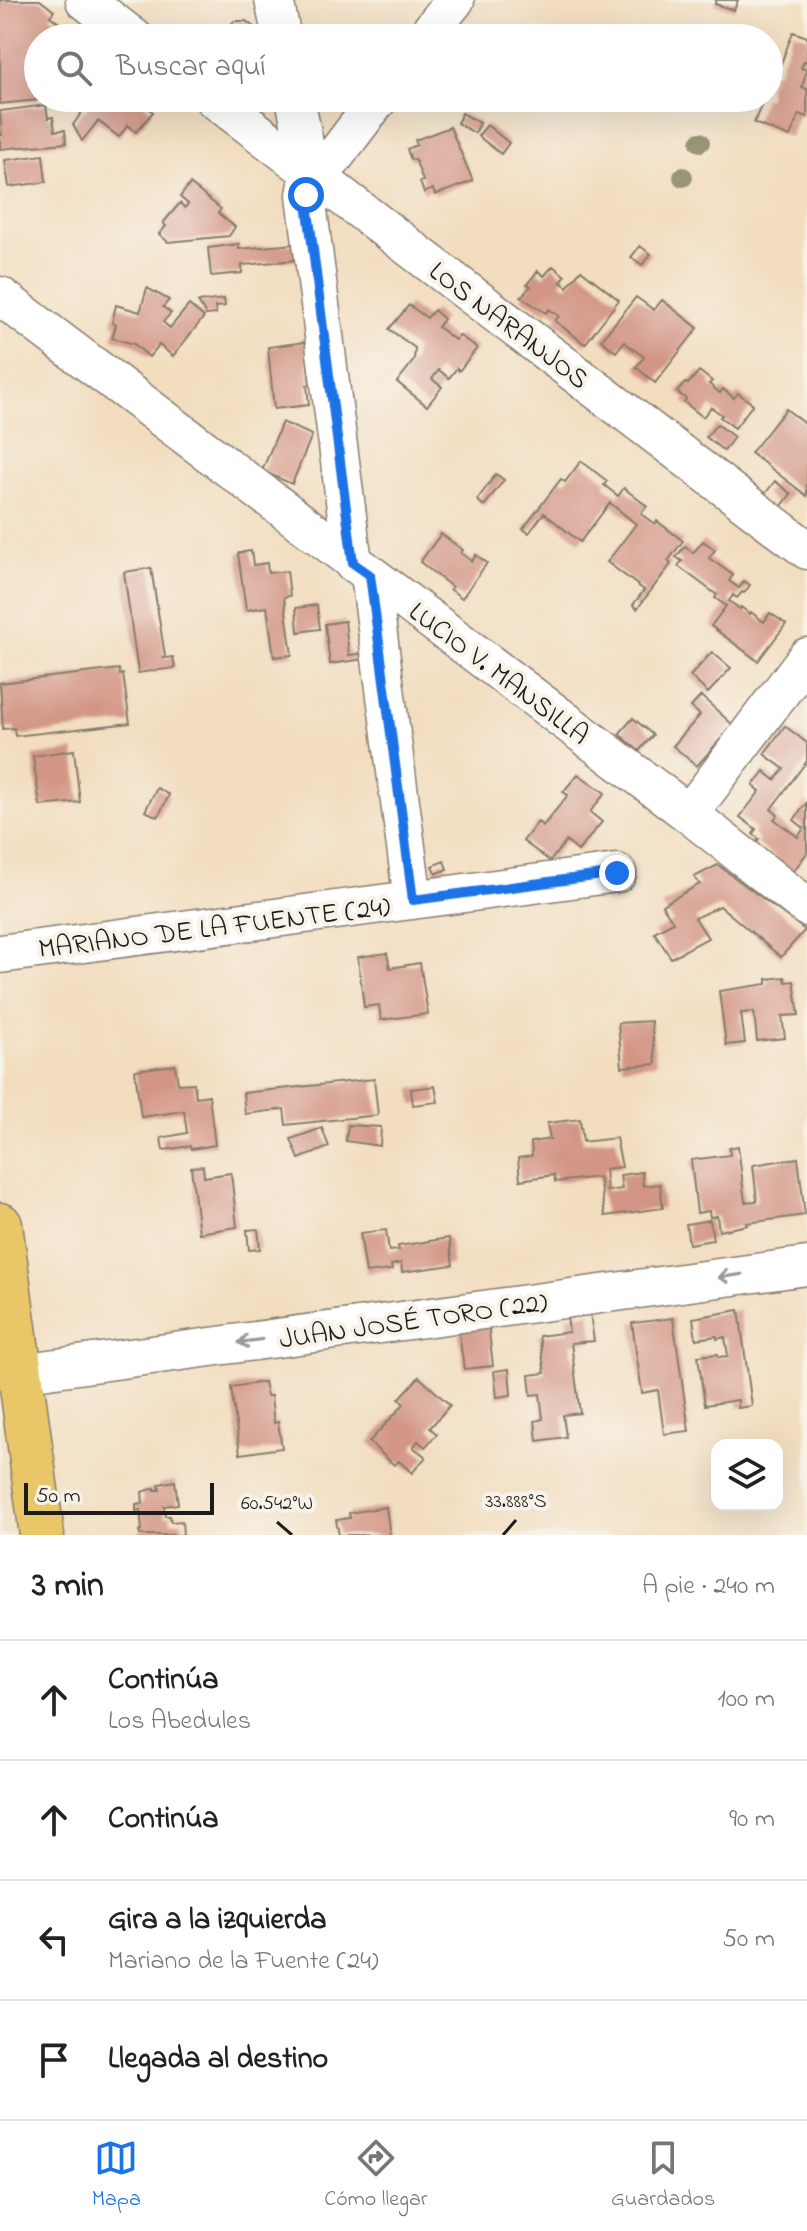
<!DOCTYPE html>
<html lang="es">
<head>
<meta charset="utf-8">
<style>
	body { margin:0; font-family:"Indie Flower",sans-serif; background:#f6f6f6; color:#222 }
	.controls { position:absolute; right:24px; bottom:24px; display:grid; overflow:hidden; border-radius:16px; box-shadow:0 8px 32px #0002 }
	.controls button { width:72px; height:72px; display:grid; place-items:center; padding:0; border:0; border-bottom:2px solid #e0e0e0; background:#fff; color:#222; font:40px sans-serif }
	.scale { position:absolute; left:24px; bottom:20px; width:190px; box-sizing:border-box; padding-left:8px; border:4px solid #1c1c1c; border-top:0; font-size:22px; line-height:28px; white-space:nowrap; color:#1c1c1c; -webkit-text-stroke:6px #f7f3e8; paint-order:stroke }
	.stop { position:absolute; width:24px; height:24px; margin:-18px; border:6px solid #1a73e8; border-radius:50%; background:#fff }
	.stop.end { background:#1a73e8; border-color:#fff; box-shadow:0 2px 8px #0008 }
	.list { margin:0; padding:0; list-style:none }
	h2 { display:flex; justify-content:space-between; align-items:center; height:104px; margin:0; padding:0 32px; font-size:34px }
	h2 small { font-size:26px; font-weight:400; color:#767676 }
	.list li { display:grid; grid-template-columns:52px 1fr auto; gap:24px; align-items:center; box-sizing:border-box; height:120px; padding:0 32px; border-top:2px solid #e0e0e0 }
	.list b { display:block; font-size:30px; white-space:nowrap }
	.list p { margin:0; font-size:26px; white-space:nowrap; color:#767676 }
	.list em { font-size:26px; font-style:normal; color:#767676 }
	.icon { flex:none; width:44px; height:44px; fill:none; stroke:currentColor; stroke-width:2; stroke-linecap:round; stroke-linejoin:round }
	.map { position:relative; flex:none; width:807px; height:1535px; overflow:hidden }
	.search { position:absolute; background:#fff; box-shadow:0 8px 32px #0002; left:24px; right:24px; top:24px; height:88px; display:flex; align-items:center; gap:20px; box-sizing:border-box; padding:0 28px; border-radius:44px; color:#767676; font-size:30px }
	.sheet { height:584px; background:#fff }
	nav { display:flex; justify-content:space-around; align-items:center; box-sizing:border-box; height:112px; border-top:2px solid #e0e0e0; background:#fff; font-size:22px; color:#767676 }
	nav a { display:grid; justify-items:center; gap:4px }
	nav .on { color:#1a73e8 }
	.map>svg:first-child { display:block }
	.building { fill:#d39686 }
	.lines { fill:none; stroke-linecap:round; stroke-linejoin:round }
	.minor-casing { stroke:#877c6e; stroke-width:41 }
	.highway-casing { stroke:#877c6e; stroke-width:47 }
	.minor { stroke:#fff; stroke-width:38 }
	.highway { stroke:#e9c769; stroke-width:44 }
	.tree { fill:#999676 }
	.oneway { stroke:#999 }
	.route { stroke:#1a73e8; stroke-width:10 }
	.ticks { fill:none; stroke:#1c1c1c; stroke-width:3 }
	.labels { text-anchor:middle; stroke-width:8; stroke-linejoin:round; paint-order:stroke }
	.street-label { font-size:28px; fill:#1c1c1c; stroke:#f7f3e8 }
	.ticks-label { font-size:20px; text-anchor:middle; fill:#1c1c1c; stroke:#f7f3e8; stroke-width:8; stroke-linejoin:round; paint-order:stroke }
</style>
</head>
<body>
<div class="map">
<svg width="807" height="1535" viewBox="0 0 807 1535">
	<rect width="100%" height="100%" fill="#f7f3e8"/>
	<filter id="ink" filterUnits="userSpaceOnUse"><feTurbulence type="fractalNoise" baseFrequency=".0125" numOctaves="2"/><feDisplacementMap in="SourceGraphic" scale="16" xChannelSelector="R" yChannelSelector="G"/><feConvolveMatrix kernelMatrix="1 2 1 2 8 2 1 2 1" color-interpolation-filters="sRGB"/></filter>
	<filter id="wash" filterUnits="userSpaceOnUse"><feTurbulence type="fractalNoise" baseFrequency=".006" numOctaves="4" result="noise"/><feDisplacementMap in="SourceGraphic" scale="32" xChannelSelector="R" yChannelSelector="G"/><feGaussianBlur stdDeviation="1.8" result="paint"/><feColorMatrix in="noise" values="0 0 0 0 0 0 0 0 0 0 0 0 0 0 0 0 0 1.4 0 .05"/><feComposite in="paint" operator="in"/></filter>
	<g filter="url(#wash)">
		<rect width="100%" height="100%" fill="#f2ddbf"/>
		<g id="blocks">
			<path class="building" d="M0 0H40L54 11 50 16 59 23 47 38H38V49L34 54 38 62V100L0 104Z
				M716 0H738L734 10 715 4Z
				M234 21H246L254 27 245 38H221Z
				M793 32 807 37V62L804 61 801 68 807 70 802 87 807 89V117L799 114 790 137 754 123 764 98H769V85L774 72 777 74Z
				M81 98H137L153 112 136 132 128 125 119 137 98 121 82 141 73 125 82 112 88 109Z
				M691 98H706L707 103 702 109 695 108 691 102Z
				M46 105 48 118 53 117 55 131 65 130 66 143 0 149V135H2L0 111Z
				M462 113 480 123 475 133 457 123Z
				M487 125 509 143 501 154 478 136Z
				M450 127 473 181 435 195 433 189 424 193 420 182 423 181 415 159 411 160 407 149 417 145 415 140Z
				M43 155 46 182 9 187 5 160Z
				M190 184 221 209 218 213 235 227 229 236 168 242 159 234 166 226 163 223 180 203 185 208 188 204 180 197Z
				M239 244V249L295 244 297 260 242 265V273L211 276 208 248Z
				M640 246 651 254 642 265 631 257Z
				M553 266 565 276 561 282 567 287 581 270 619 300 585 344 555 321 559 316 549 309 546 313 521 297 531 286 527 284 538 271 544 276Z
				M147 288 169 300 163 307 171 313 163 322 170 328 189 305 204 317 173 356 159 345 149 357 134 344 112 338 116 325 112 323 116 305 140 312Z
				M636 297 654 310 662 300 698 328 655 383 636 367 644 357 624 342 616 352 601 340Z
				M224 299 225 306 215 307 216 314 206 315 198 302Z
				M409 305 427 318 434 310 444 319 438 327 455 340 459 335 477 348 459 371 457 368 449 378 439 370 432 379 442 387 427 406 397 382 414 360 415 348 389 329Z
				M306 342 310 385H307L309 405 274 409 268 347Z
				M699 371 712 381 709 384 720 393 723 389 734 398 738 393 753 404 735 428 720 417 722 415 711 407 703 417 684 402 686 399 677 392 685 383 688 384Z
				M786 409 807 425V496L751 453Z
				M282 422 312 435 292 484 262 471Z
				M717 424 734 437 724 451 706 437Z
				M581 461 607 481 604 485 618 496 624 488 635 497 647 506 641 514 655 524 657 521 683 541 668 561 671 564 637 609 633 605 644 590 607 562 636 524 610 503 580 542 544 513 529 533 523 529 561 479 565 482Z
				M496 474 504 480 484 506 477 500Z
				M775 481 791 494 781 507 765 494Z
				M441 534 463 550 461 553 472 561 476 555 487 563 462 598 450 589 452 587 420 562Z
				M703 541 715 550 709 558 733 575 729 581 739 588 744 581 750 585 744 593 742 592 737 598 733 595 729 601 740 609 741 607 750 614 751 612 764 622 770 613 786 624 758 661 711 626 726 606 715 598 717 595 678 566 682 561 676 557 685 546 693 553Z
				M251 551 253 565 267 563 268 573 287 571 290 596 284 597 292 655 274 657 267 607 246 610 238 553Z
				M151 568 165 656 164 658 173 657 175 668 138 673 124 572Z
				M317 605 320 629 298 632 296 608Z
				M345 621 349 655 364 653 365 659 330 664 325 624Z
				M712 652 731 668 708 693 690 676Z
				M119 669 120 675 123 674 130 723 15 736 14 728 3 729 0 683Z
				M701 696 733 725 697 766 673 746 700 715 691 707Z
				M633 718 653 735 639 751 619 734Z
				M785 726 807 743V761L771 809 778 815 774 819 798 837 804 828 794 820 807 802V853L792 873 778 863 780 861 756 843 759 839 753 834 756 829 740 817 760 791 753 785 764 771 775 780 784 769 764 754Z
				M74 750 80 802 40 806 33 756Z
				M578 774 605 793 590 812 602 822 578 851 566 841 550 861 523 841 538 822 543 826 568 795 563 792Z
				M157 788 169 795 158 817 145 811Z
				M444 861 447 869 436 874 432 866Z
				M718 865 805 930 781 957 720 906 695 918 708 938 671 958 654 932 673 922 662 905 700 884 694 877Z
				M387 953 390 968 420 963 428 1014 381 1020 379 1005 364 1007 358 957Z
				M785 977 786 982 794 981 799 1015 782 1016 785 1038 757 1041 754 1012 741 1013 745 1043 726 1045 719 991 767 984V979Z
				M651 1021 656 1064 622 1067 618 1023Z
				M175 1065 178 1084 194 1083 196 1097 209 1095 215 1145 191 1149 190 1146 163 1150 161 1138 187 1133 184 1111 141 1117 135 1070Z
				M374 1079 378 1115 286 1125 284 1109 245 1114 243 1093Z
				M435 1086 438 1102 413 1105 411 1089Z
				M580 1119 583 1142 616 1138 622 1167 605 1169 607 1191 622 1189 620 1175 642 1172 643 1186 660 1184 663 1208 605 1216 599 1177 555 1182 554 1175 520 1180 518 1158 532 1156 531 1142 550 1139 547 1123Z
				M348 1125 381 1127 380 1146 346 1141Z
				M322 1128 329 1147 299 1159 291 1139Z
				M738 1146 745 1202 757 1201 753 1165 798 1158 805 1215 747 1223 748 1225 719 1231 717 1216 710 1217 709 1211 697 1213 691 1160 730 1155 729 1148Z
				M203 1166 204 1177 231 1173 237 1227 199 1233 191 1167Z
				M710 1220 713 1240 689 1244 686 1224Z
				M258 1229 260 1249 249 1250 247 1230Z
				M386 1230 389 1251 399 1250 398 1246 449 1238 453 1265 402 1272 401 1263 391 1265 392 1270 366 1273 360 1233Z
				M739 1310 752 1406 738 1408V1400L705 1405 698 1356 718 1354V1357L728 1356 725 1337 717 1339V1336L696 1339 693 1318Z
				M590 1313 594 1341 571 1343 580 1413 563 1415 566 1437 537 1441 535 1421 543 1419 540 1394 531 1395 529 1375 545 1373 539 1336 569 1332 567 1316Z
				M673 1318 689 1431 664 1434 658 1390 642 1393 632 1323Z
				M488 1323 493 1366 464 1369 458 1327Z
				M509 1369 511 1395 497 1397 494 1371Z
				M419 1377 450 1405 430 1428 437 1434 425 1447 418 1441 413 1447 426 1457 412 1473 399 1461 394 1465 369 1442 404 1404 399 1399Z
				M264 1382 267 1396H271L274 1423 278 1422 282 1448 240 1454 231 1387Z
				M175 1481 178 1504 164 1506 165 1516H170L171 1522 182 1521 183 1535H140L139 1531 142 1530 140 1510 136 1511V1504L143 1503 142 1492 155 1488V1490H160L159 1484Z
				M386 1507 390 1535H339L336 1520 350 1518 349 1513Z"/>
		</g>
	</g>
	<g filter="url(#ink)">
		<use href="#blocks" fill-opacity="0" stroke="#877c6e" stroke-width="2"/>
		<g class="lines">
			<g class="minor-casing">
				<path id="minor" d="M85 0 134 38
					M274 0 282 38
					M425 38 455 0
					M213 98 807 550
					M295 98 310 173 306 195 353 563
					M310 173 331 161 379 98
					M0 296 689 814 807 907
					M370 575 413 900
					M689 814 807 657
					M0 954 617 873
					M19 1373 807 1266"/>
			</g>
			<g class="highway-casing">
				<path id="highway" d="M0 1225 42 1535"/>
			</g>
			<use href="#minor" class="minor"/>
			<use href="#highway" class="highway"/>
		</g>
		<g class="tree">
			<circle cx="700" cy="142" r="10"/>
			<circle cx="683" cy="177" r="10"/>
		</g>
		<defs><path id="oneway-shaft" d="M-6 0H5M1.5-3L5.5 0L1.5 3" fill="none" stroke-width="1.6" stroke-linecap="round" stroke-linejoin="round" transform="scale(2)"/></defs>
		<g class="oneway">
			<use href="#oneway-shaft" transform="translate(730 1276) rotate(172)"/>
			<use href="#oneway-shaft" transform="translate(250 1341) rotate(172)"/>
		</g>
	</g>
	<g class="lines" filter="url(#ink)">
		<path class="route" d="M306 195 353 563 370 575 413 900 617 873"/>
	</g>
	<path class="ticks" d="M277 1522 292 1535M503 1535 516 1520"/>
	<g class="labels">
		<g class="street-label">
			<text transform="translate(510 324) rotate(37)" y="10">LOS NARANJOS</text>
			<text transform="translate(500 672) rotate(37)" y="10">LUCIO V. MANSILLA</text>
			<text transform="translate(214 926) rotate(-7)" y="10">MARIANO DE LA FUENTE (24)</text>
			<text transform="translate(413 1319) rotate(-8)" y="10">JUAN JOSÉ TORO (22)</text>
		</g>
	</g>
	<g class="ticks-label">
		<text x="516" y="1507">33.888°S</text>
		<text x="277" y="1509">60.542°W</text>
	</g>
</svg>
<div class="controls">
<button><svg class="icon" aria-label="layers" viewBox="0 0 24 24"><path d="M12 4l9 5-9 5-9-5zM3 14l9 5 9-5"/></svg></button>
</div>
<div class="scale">50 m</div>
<div class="stop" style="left:306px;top:195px"></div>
<div class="stop end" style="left:617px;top:873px"></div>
<div class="search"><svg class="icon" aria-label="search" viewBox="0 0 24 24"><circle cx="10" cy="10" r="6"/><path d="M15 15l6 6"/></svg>Buscar aquí</div>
</div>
<section class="sheet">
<h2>3 min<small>A pie · 240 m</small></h2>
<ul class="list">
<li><svg class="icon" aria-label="ahead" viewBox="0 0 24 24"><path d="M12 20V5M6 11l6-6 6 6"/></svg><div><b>Continúa</b><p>Los Abedules</p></div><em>100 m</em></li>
<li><svg class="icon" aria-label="ahead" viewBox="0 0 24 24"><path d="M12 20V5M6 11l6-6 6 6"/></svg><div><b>Continúa</b></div><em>90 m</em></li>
<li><svg class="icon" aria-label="left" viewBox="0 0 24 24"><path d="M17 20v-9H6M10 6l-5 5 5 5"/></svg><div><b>Gira a la izquierda</b><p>Mariano de la Fuente (24)</p></div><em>50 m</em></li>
<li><svg class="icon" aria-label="arrive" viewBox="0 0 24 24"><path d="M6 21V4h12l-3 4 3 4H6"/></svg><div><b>Llegada al destino</b></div></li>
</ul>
</section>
<nav>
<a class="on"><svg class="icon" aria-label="map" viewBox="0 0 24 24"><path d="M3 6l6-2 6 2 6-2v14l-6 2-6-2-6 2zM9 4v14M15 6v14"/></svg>Mapa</a>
<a><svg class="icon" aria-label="directions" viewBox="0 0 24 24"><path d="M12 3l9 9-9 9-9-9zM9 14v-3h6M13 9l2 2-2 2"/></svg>Cómo llegar</a>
<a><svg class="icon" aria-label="saved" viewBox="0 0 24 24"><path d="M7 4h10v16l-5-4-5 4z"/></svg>Guardados</a>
</nav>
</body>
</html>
